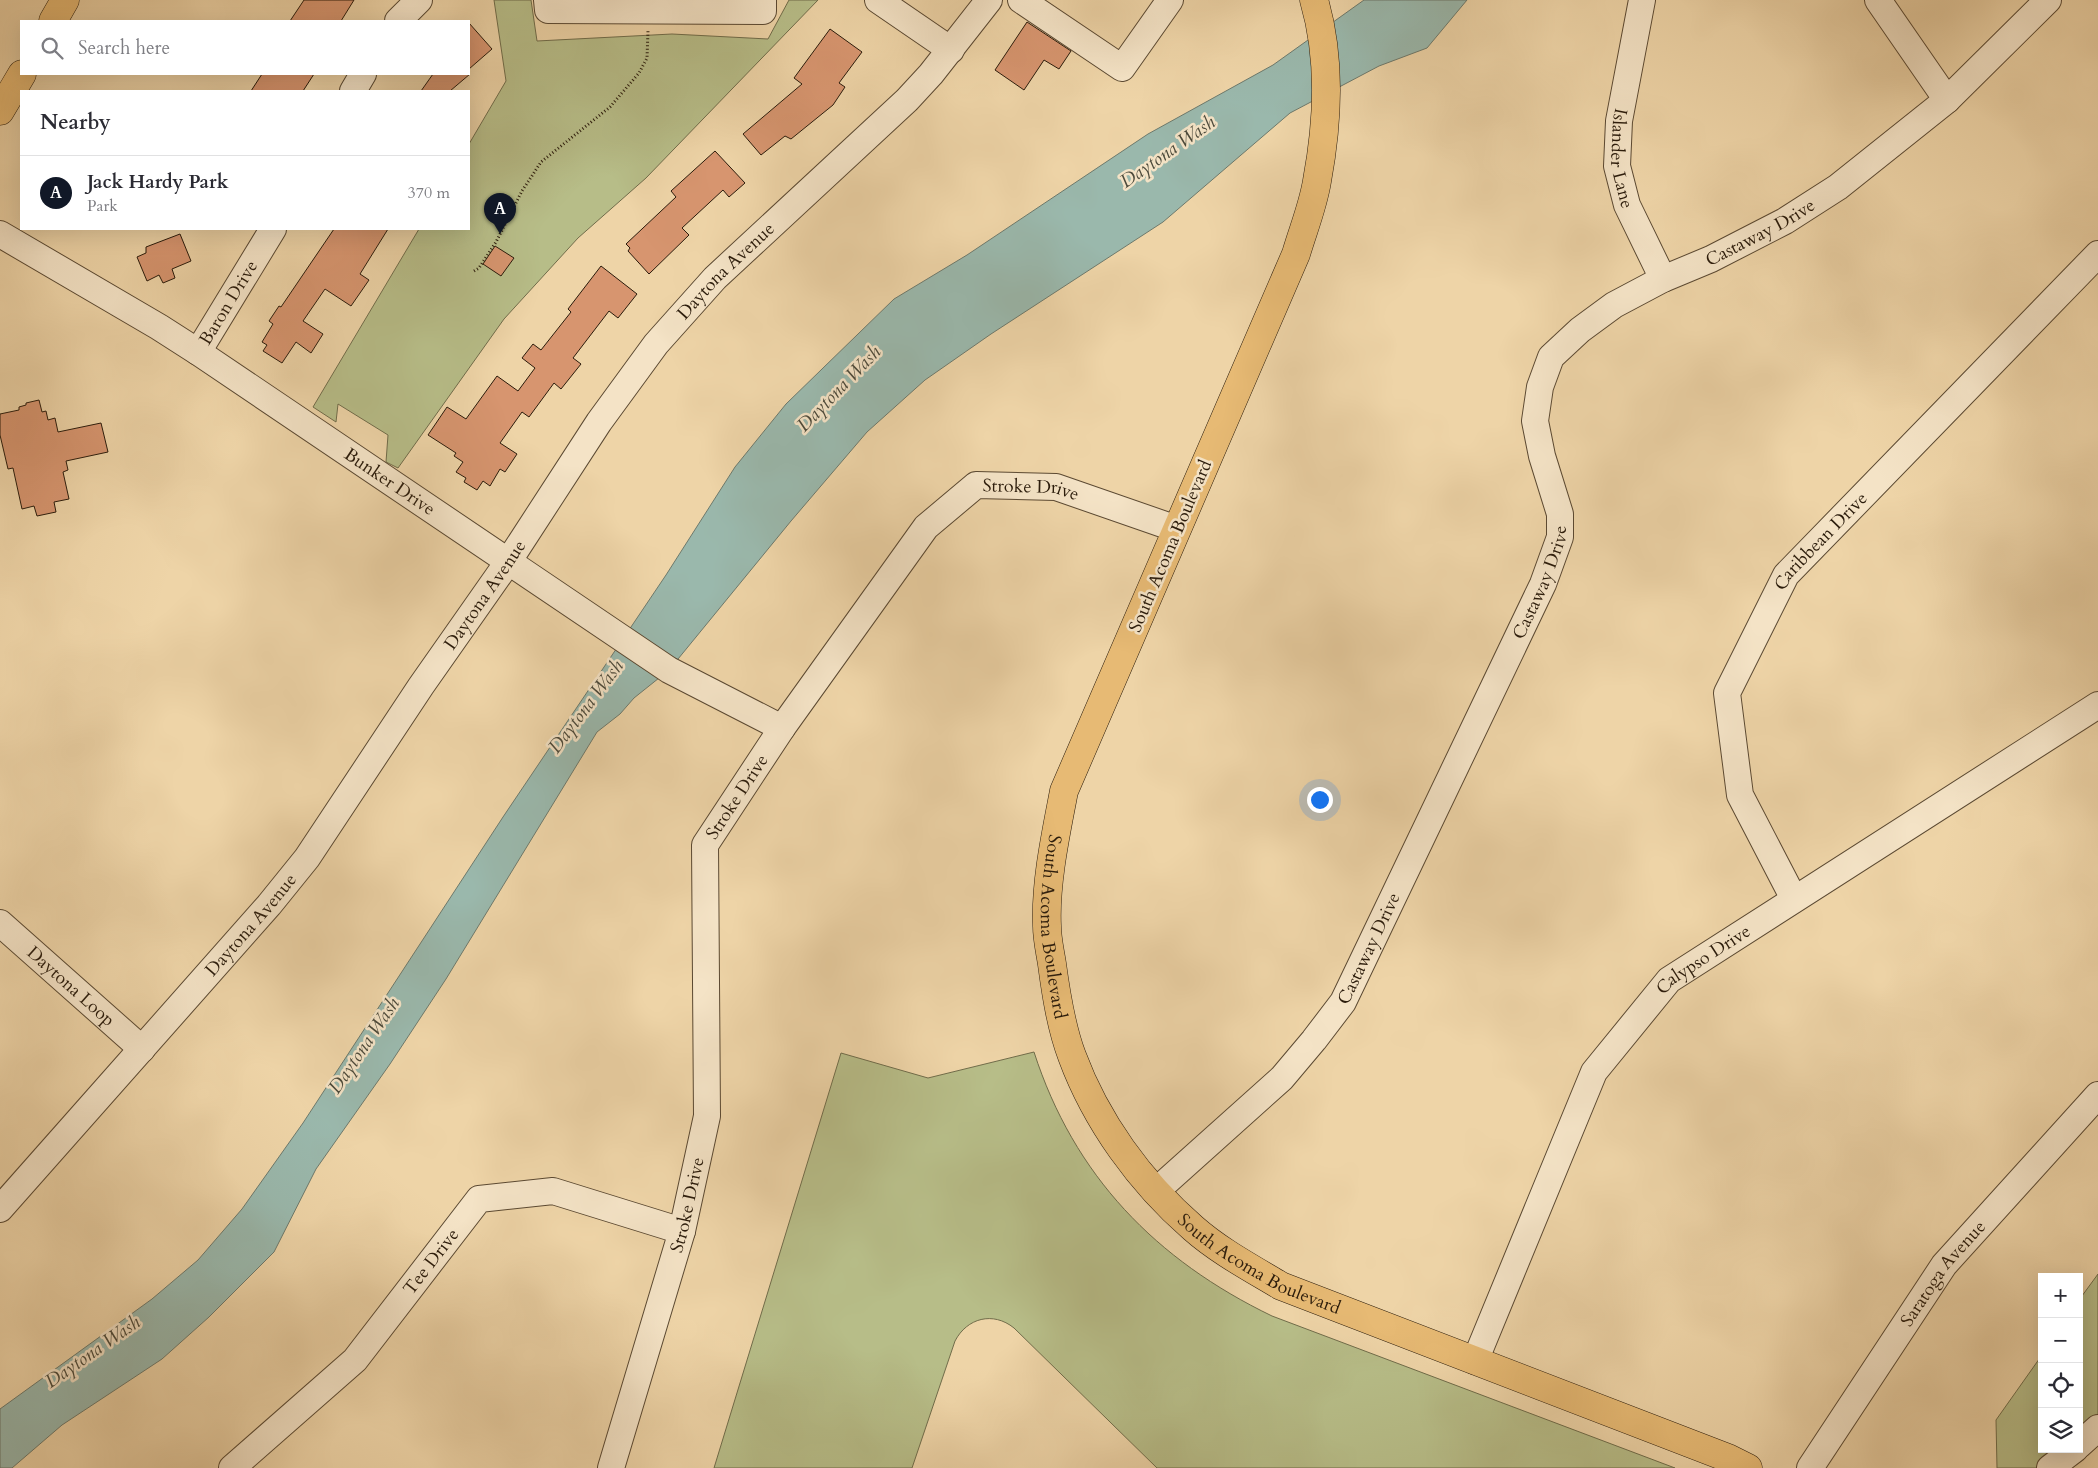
<!DOCTYPE html>
<html lang="en">
<head>
<meta charset="utf-8">
<style>
	body { margin:0; font-family:Cardo,serif; background:#f2f2f3; color:#2b2b33 }
	.controls { position:absolute; right:15px; bottom:15px; display:grid; overflow:hidden; border-radius:0px; box-shadow:0 5px 20px #0002 }
	.controls button { width:45px; height:45px; display:grid; place-items:center; padding:0; border:0; border-bottom:1px solid #e1e1e2; background:#fff; color:#2b2b33; font:25px sans-serif }
	.you { position:absolute; left:1319px; top:799px; width:18px; height:18px; margin:-12px; border:4px solid #fff; border-radius:50%; background:#1a73e8; box-shadow:0 0 0 8px #1a73e833 }
	.badge { display:grid; place-items:center; width:32px; height:32px; border-radius:50%; background:#111827; color:#fff; font-size:16px; font-weight:700 }
	.pin { position:absolute; translate:-50% -41px; filter:drop-shadow(0 1px 2px #0008) }
	.pin::after { content:''; position:absolute; top:26px; width:18px; height:15px; background:inherit; clip-path:polygon(0 0,100% 0,50% 100%) }
	.list { margin:0; padding:0; list-style:none }
	h2 { display:flex; justify-content:space-between; align-items:center; height:65px; margin:0; padding:0 20px; font-size:21px }
	h2 small { font-size:16px; font-weight:400; color:#7c7c81 }
	.list li { display:grid; grid-template-columns:32px 1fr auto; gap:15px; align-items:center; box-sizing:border-box; height:75px; padding:0 20px; border-top:1px solid #e1e1e2 }
	.list b { display:block; font-size:19px; white-space:nowrap }
	.list p { margin:0; font-size:16px; white-space:nowrap; color:#7c7c81 }
	.list em { font-size:16px; font-style:normal; color:#7c7c81 }
	.icon { flex:none; width:28px; height:28px; fill:none; stroke:currentColor; stroke-width:2; stroke-linecap:round; stroke-linejoin:round }
	.map { position:relative; flex:none; width:2098px; height:1468px; overflow:hidden }
	.search { position:absolute; background:#fff; box-shadow:0 5px 20px #0002; left:20px; top:20px; width:450px; height:55px; display:flex; align-items:center; gap:12px; box-sizing:border-box; padding:0 18px; border-radius:0px; color:#7c7c81; font-size:19px }
	.panel { position:absolute; background:#fff; box-shadow:0 5px 20px #0002; left:20px; top:90px; width:450px; height:140px; border-radius:0px }
	.map>svg:first-child { display:block }
	.green { fill:#b7bd88; stroke:#706c4a }
	.water { fill:#9ab8ac; stroke:#6d796c }
	.building { fill:#d7956f; stroke:#2a1b0b }
	.lines { fill:none; stroke-linecap:round; stroke-linejoin:round }
	.minor-casing { stroke:#5b4932; stroke-width:28 }
	.major-casing { stroke:#2a1b0b; stroke-width:29 }
	.path { stroke:#2a1b0b; stroke-width:3; stroke-dasharray:1 2.5; stroke-linecap:butt }
	.minor { stroke:#f4e3c6; stroke-width:26 }
	.major { stroke:#e7ba74; stroke-width:28 }
	.labels { text-anchor:middle; stroke-width:5; stroke-linejoin:round; paint-order:stroke }
	.street-label { font-size:18px; fill:#2a1b0b; stroke:#f4e3c6 }
	.water-label { font-size:19px; font-style:italic; fill:#4c4a3b; stroke:#f4e3c6 }
</style>
</head>
<body>
<div class="map">
<svg width="2098" height="1468" viewBox="0 0 2098 1468">
	<rect width="100%" height="100%" fill="#eed4a7"/>
	<filter id="stains"><feTurbulence type="fractalNoise" baseFrequency=".004" numOctaves="4"/><feColorMatrix values="0 0 0 0 .2 0 0 0 0 .09 0 0 0 0 .02 0 0 0 .5 -.17"/></filter>
	<radialGradient id="worn" r=".72"><stop offset=".6" stop-color="#630" stop-opacity="0"/><stop offset="1" stop-color="#630" stop-opacity=".3"/></radialGradient>
	<path class="green" d="M494 0H531L537 41 672 34 768 39 789 0H818L646 178 578 238 504 319 398 468 386 462 388 435 338 404 336 422 313 407 419 229H469V144L506 81Z
		M1034 1052C1074 1176 1156 1260 1272 1316L1675 1468H1157L1014 1328C993 1311 967 1318 955 1341L912 1468H714L841 1053 928 1078Z
		M2098 1274V1439L2063 1468H1997L1996 1420 2042 1355V1449H2079V1300Z"/>
	<path class="water" d="M1364 0H1467L1427 48 1379 66 1290 113 1163 222 991 334 925 380 867 432 791 521 669 670 634 698 620 714 597 732 446 979 390 1064 316 1169 274 1252 209 1317 162 1359 62 1425 12 1468H0V1409L152 1299 198 1260 242 1209 303 1123 503 817 666 575 735 467 786 404 894 299 967 255 1148 134 1273 65Z"/>
	<path class="building" d="M304 0H354L341 21H290Z
		M1027 22 1071 51 1059 69 1044 60 1024 90 995 70Z
		M469 23 492 49 469 69Z
		M830 29 862 52 839 83 845 87 833 105 791 139 785 136 761 155 743 134 802 84 794 78Z
		M262 74H314L303 91H251Z
		M433 74H470L450 91H421Z
		M715 151 745 183 729 197 723 190 682 228 689 235 649 274 628 251 630 248 626 244 676 197 671 191Z
		M334 229H388L360 274 369 280 351 306 325 289 303 321 323 334 311 353 296 342 282 363 263 351 267 345 262 342 273 324 269 321 279 306 281 307Z
		M180 234 191 261 172 269 175 278 163 283 159 275 147 281 137 257 146 253V247Z
		M495 246 514 258 501 276 483 264Z
		M601 266 637 294 618 318 609 311 573 358 581 364 561 389 554 383 529 417 522 412 500 443 517 454 505 472 500 469 490 486 483 481 477 490 464 482 466 478 456 472 463 462 454 456 456 453 428 435 447 407 466 419 497 376 518 391 535 368 522 358 533 344 541 350 571 312 568 309Z
		M39 400 42 412 46 411 48 420 55 418 58 432 101 423 108 452 66 461 68 470 63 472 69 499 54 502 56 512 37 516 34 506 22 509 13 468 8 469 0 435V414L19 410V407L26 405V403Z"/>
	<g class="lines">
		<g class="minor-casing">
			<g id="minor">
				<path d="M547 0 548 10 763 11V0"/>
				<path d="M878 0 951 50"/>
				<path d="M1021 0 1122 68 1170 0"/>
				<path id="s1" d="M1642 0 1619 121 1617 166 1627 205 1663 279"/>
				<path d="M1878 0 1947 100"/>
				<path d="M398 21 419 0"/>
				<path d="M353 91 363 74"/>
				<path id="s2" d="M0 234 159 327 198 352 669 670 782 728"/>
				<path id="s3" d="M198 352 273 229"/>
				<path id="s4" d="M1794 899 1740 795 1727 693 1786 575 2098 254"/>
				<path id="s5" d="M0 923 142 1049"/>
				<path id="s6" d="M1156 1191 1282 1078 1314 1040 1343 1002 1543 584 1560 537V514L1542 456 1535 421 1540 387 1551 357 1580 330 1614 305 1663 279 1711 259 1785 221 1838 187 1947 100 2048 0"/>
				<path id="s7" d="M0 1209 269 905 307 858 421 686 508 562 599 422 656 344 715 278 907 100 931 74 989 0"/>
				<path id="s8" d="M1475 1361 1594 1072 1669 980 2098 705"/>
				<path d="M2079 1445 2098 1428"/>
				<path id="s9" d="M232 1468 355 1360 479 1199 553 1191 682 1231"/>
				<path id="s10" d="M611 1468 682 1231 707 1116 705 845 782 728 926 527 976 485 1056 487 1177 529"/>
				<path id="s11" d="M1810 1468 1944 1265 2098 1095"/>
				<path d="M2050 1468 2075 1449"/>
			</g>
		</g>
		<g class="major-casing">
			<g id="major">
				<path id="s12" d="M1314 0C1331 58 1328 122 1317 181 1313 206 1303 230 1296 254L1064 791C1056 833 1045 883 1047 926 1047 939 1050 951 1052 964 1056 994 1061 1027 1072 1056 1096 1121 1140 1182 1193 1228 1219 1251 1251 1268 1281 1286L1728 1458 1748 1468"/>
				<path d="M53 21 65 0"/>
				<path d="M0 111 22 74"/>
			</g>
		</g>
		<path class="path" d="M474 271 479 268 496 242 522 191 541 162 610 107 639 73 647 58 648 31"/>
		<use href="#minor" class="minor"/>
		<use href="#major" class="major"/>
	</g>
	<g class="labels">
		<g class="street-label">
			<text dy="6" stroke="none"><textPath href="#s1" startOffset="161">Islander Lane</textPath></text>
			<text dy="6" stroke="none"><textPath href="#s6" startOffset="1211">Castaway Drive</textPath></text>
			<text dy="6" stroke="none"><textPath href="#s7" startOffset="1189">Daytona Avenue</textPath></text>
			<text dy="6" stroke="none"><textPath href="#s3" startOffset="58">Baron Drive</textPath></text>
			<text dy="6" stroke="none"><textPath href="#s2" startOffset="462">Bunker Drive</textPath></text>
			<text dy="6" stroke="none"><textPath href="#s10" startOffset="1144">Stroke Drive</textPath></text>
			<text dy="6" stroke="none"><textPath href="#s4" startOffset="400">Caribbean Drive</textPath></text>
			<text transform="translate(1170 546) rotate(-67)" y="6">South Acoma Boulevard</text>
			<text dy="6" stroke="none"><textPath href="#s6" startOffset="731">Castaway Drive</textPath></text>
			<text dy="6" stroke="none"><textPath href="#s7" startOffset="784">Daytona Avenue</textPath></text>
			<text dy="6" stroke="none"><textPath href="#s10" startOffset="694">Stroke Drive</textPath></text>
			<text dy="6" stroke="none"><textPath href="#s7" startOffset="379">Daytona Avenue</textPath></text>
			<text dy="6" stroke="none"><textPath href="#s12" startOffset="981">South Acoma Boulevard</textPath></text>
			<text dy="6" stroke="none"><textPath href="#s6" startOffset="326">Castaway Drive</textPath></text>
			<text dy="6" stroke="none"><textPath href="#s8" startOffset="471">Calypso Drive</textPath></text>
			<text dy="6" stroke="none"><textPath href="#s5" startOffset="95">Daytona Loop</textPath></text>
			<text dy="6" stroke="none"><textPath href="#s10" startOffset="274">Stroke Drive</textPath></text>
			<text dy="6" stroke="none"><textPath href="#s12" startOffset="1401">South Acoma Boulevard</textPath></text>
			<text dy="6" stroke="none"><textPath href="#s9" startOffset="288">Tee Drive</textPath></text>
			<text dy="6" stroke="none"><textPath href="#s11" startOffset="236">Saratoga Avenue</textPath></text>
		</g>
		<g class="water-label">
			<text transform="translate(1167 151) rotate(-35)" y="7">Daytona Wash</text>
			<text transform="translate(838 388) rotate(-46)" y="7">Daytona Wash</text>
			<text transform="translate(585 706) rotate(-53)" y="7">Daytona Wash</text>
			<text transform="translate(363 1045) rotate(-56)" y="7">Daytona Wash</text>
			<text transform="translate(92 1351) rotate(-35)" y="7">Daytona Wash</text>
		</g>
	</g>
	<rect width="100%" height="100%" filter="url(#stains)"/>
	<rect width="100%" height="100%" fill="url(#worn)"/>
</svg>
<div class="controls">
<button>+</button>
<button>−</button>
<button><svg class="icon" aria-label="locate" viewBox="0 0 24 24"><circle cx="12" cy="12" r="6"/><path d="M12 2v4M12 18v4M2 12h4M18 12h4"/></svg></button>
<button><svg class="icon" aria-label="layers" viewBox="0 0 24 24"><path d="M12 4l9 5-9 5-9-5zM3 14l9 5 9-5"/></svg></button>
</div>
<div class="you"></div>
<div class="pin badge" style="left:500px;top:234px">A</div>
<div class="search"><svg class="icon" aria-label="search" viewBox="0 0 24 24"><circle cx="10" cy="10" r="6"/><path d="M15 15l6 6"/></svg>Search here</div>
<section class="panel">
<h2>Nearby<small></small></h2>
<ul class="list">
<li><span class="badge">A</span><div><b>Jack Hardy Park</b><p>Park</p></div><em>370 m</em></li>
</ul>
</section>
</div>
</body>
</html>
